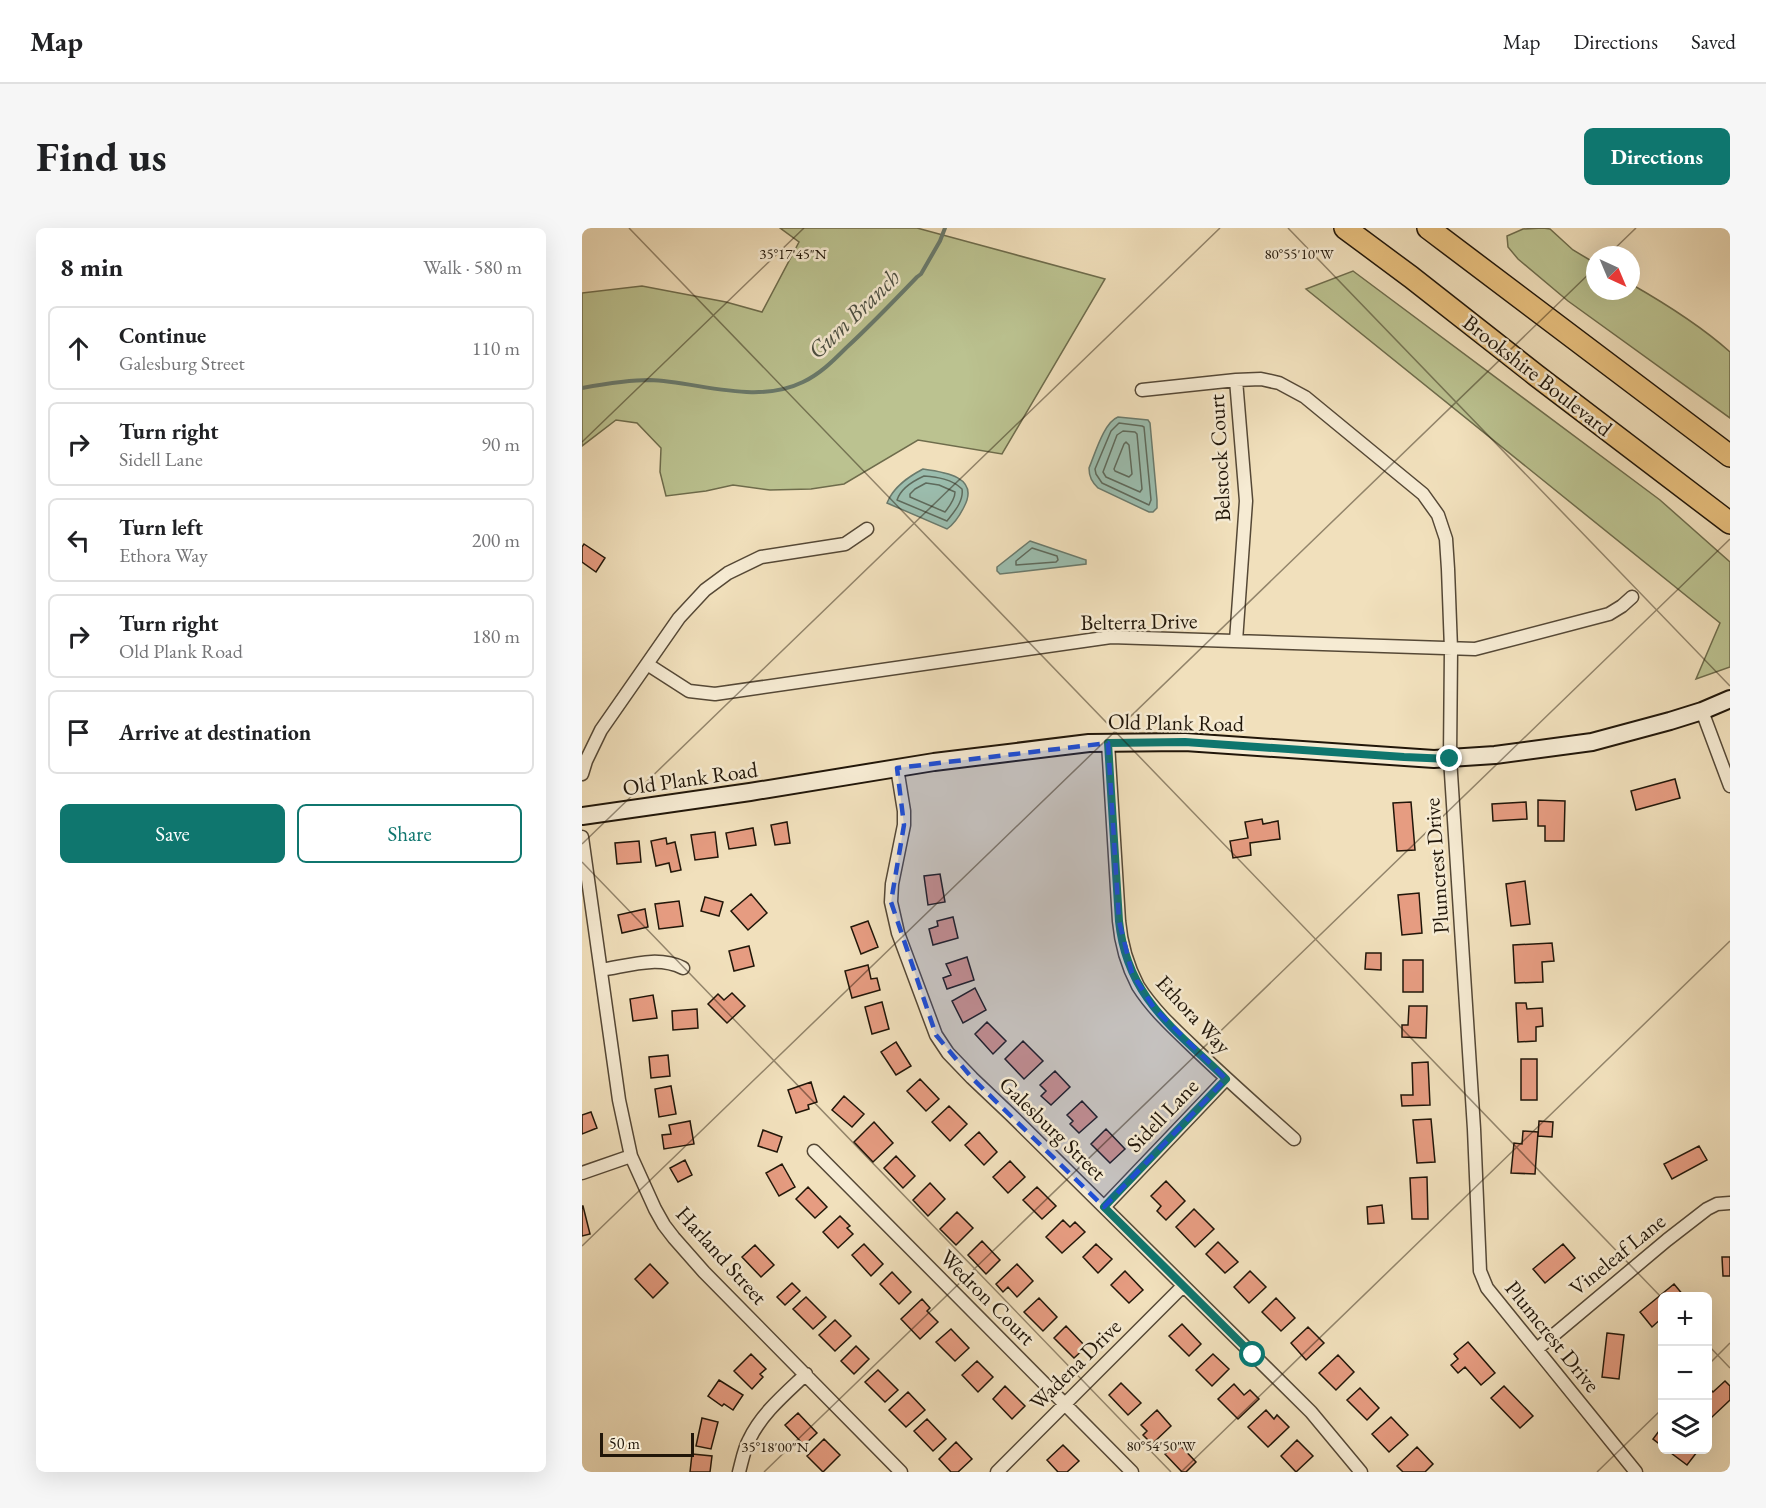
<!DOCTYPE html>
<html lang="en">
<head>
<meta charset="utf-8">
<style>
	body { margin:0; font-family:"EB Garamond",serif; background:#f6f6f6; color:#202124 }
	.controls { position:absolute; right:18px; bottom:18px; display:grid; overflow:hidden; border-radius:9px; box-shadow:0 6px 24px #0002 }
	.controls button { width:54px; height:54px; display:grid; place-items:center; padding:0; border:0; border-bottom:2px solid #e0e0e0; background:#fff; color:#202124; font:30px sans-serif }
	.compass { position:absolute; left:1004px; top:18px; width:54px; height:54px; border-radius:50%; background:#fff; box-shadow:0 6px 24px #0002; rotate:136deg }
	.scale { position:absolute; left:18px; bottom:15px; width:94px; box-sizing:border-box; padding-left:6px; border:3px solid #211609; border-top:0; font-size:16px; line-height:21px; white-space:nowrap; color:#211609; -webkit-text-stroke:4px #f6ebd3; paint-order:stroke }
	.stop { position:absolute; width:18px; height:18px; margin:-14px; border:4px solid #0f766e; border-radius:50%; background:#fff }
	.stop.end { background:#0f766e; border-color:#fff; box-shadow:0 2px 6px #0008 }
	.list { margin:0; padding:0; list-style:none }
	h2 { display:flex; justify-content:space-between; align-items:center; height:78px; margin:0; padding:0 24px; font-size:26px }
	h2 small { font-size:20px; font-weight:400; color:#757577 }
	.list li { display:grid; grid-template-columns:39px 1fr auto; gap:18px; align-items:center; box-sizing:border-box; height:84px; margin:0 12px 12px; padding:0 12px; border:2px solid #e0e0e0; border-radius:9px }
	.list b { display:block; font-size:22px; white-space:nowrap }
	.list p { margin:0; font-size:20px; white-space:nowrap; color:#757577 }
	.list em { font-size:20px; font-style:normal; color:#757577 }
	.actions { display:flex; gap:12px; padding:18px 24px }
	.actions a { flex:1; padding:14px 0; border:2px solid #0f766e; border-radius:9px; text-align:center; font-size:21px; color:#0f766e }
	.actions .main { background:#0f766e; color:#fff }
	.icon { flex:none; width:33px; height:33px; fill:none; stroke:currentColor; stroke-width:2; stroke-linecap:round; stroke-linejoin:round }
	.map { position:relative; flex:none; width:1148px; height:1244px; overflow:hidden; border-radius:9px }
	header { display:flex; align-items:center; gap:36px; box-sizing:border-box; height:84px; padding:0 30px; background:#fff; border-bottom:2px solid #e0e0e0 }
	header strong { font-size:28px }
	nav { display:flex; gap:33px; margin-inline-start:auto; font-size:21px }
	.intro { display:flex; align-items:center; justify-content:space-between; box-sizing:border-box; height:144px; padding:0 36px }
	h1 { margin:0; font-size:42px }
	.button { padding:15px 27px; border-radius:9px; background:#0f766e; color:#fff; font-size:21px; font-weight:700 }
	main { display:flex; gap:36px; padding:0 36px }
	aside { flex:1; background:#fff; border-radius:9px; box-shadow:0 6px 24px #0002 }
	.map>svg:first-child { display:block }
	.green { fill:#bbc290; stroke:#6e6c4c; stroke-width:1.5 }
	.water { fill:#9bbdae; stroke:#6a7a6c; stroke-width:1.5 }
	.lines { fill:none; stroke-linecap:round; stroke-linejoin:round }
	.shore { stroke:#5e6a5c; stroke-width:1.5 }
	.stream { stroke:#6a7a6c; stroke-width:4 }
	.building { fill:#e69c81; stroke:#211609; stroke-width:1.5 }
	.street-casing { stroke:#554836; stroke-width:15 }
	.secondary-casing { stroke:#211609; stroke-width:20 }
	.highway-casing { stroke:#211609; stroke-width:24 }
	.street { stroke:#f6ebd3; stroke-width:12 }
	.secondary { stroke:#f6ebd3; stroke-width:16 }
	.highway { stroke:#e8c07e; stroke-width:21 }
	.route { stroke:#0f766e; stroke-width:8 }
	.marked { fill:#1d4ed8; fill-opacity:0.2; stroke:#1d4ed8; stroke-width:4.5; stroke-dasharray:12 8; stroke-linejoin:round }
	.ticks { fill:none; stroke:#211609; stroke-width:1.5; stroke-opacity:0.45 }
	.labels { text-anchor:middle; stroke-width:5; stroke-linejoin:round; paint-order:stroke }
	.street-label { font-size:22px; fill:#211609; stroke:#f6ebd3 }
	.water-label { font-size:24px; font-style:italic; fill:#4c5043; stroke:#f6ebd3 }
	.ticks-label { font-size:15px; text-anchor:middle; fill:#211609; stroke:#f6ebd3; stroke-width:5; stroke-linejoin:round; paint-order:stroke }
</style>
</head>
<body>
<header>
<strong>Map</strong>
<nav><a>Map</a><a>Directions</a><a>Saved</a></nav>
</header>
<div class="intro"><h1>Find us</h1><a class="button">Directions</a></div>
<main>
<aside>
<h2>8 min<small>Walk · 580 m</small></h2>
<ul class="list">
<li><svg class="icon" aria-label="ahead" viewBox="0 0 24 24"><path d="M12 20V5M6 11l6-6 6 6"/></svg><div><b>Continue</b><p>Galesburg Street</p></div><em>110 m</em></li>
<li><svg class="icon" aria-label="right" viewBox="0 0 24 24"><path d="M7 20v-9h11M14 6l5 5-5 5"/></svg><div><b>Turn right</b><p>Sidell Lane</p></div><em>90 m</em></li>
<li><svg class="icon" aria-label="left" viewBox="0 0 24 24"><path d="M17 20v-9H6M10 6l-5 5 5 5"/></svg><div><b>Turn left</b><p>Ethora Way</p></div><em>200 m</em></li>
<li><svg class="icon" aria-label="right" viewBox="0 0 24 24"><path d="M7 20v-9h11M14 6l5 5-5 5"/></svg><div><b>Turn right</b><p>Old Plank Road</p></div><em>180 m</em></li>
<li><svg class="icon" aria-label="arrive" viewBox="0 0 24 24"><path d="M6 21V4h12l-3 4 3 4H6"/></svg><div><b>Arrive at destination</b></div></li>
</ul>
<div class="actions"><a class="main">Save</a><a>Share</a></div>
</aside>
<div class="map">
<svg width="1148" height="1244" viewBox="0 0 1148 1244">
	<rect width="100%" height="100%" fill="#f1e0bc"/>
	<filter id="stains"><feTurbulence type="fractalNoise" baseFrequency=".00333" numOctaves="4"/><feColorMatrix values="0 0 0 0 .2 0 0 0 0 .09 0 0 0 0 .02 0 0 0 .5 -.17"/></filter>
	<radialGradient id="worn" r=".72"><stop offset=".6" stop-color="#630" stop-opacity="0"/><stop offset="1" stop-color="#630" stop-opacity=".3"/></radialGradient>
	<path class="green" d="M198 0H335L523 51 420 226 336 212 262 256 229 261 188 262 151 257 124 263 84 268 78 244 79 220 55 195 34 192 0 218V65L60 58 144 74 180 84 217 14Z
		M961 0 968 1 991 22 1013 35V63H1049V56C1084 76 1118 97 1148 124V190L986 73 936 31 926 19 925 8 941 1Z
		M771 43 1078 272 1148 334V439L1114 451 1138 395 724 61Z"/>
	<path class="water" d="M536 189 566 192 568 195 575 272V280L571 284H567L516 260C510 254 507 249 507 240 513 226 522 194 536 189Z
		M341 241C363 244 398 249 382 279 378 287 372 296 365 301L305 275C311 259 326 249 341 241Z
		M448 313 504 332V336L418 346 415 343V339Z"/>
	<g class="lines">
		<path class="shore" d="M537 195 560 198 562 199 569 272 567 277 520 255 514 246 513 241 529 203Z
			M541 203 553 204 555 206 560 261 558 264 524 249 521 244 535 207Z
			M544 214 547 217 550 246 547 249 533 243 532 241 542 216Z
			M342 248C355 249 370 251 380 261 382 273 372 284 365 293L315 272C319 260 331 253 342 248Z
			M344 255 357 257 373 264C373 271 367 279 363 284L328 269V266L333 261Z
			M450 320 475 328 476 332 474 334 434 337V333Z"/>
		<path class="stream" d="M0 160C22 156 45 152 68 152 117 154 174 177 221 154 238 146 251 133 264 120 289 97 312 73 335 49L339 46 358 13 363 0"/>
	</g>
	<path class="building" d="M2 316 23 330 14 344 0 334V319Z
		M1093 551 1098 570 1054 582 1049 563Z
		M956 572 983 573 982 613H963V598H956Z
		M829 574 833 622 815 623 811 575Z
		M944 574 945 591 911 593 910 576Z
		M680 591 681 596 696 593 698 611 668 615 669 627 651 630 648 613 666 610 663 594Z
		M205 594 208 615 193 617 189 597Z
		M171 600 174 617 147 621 144 605Z
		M133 604 136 629 113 632 109 607Z
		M84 610 85 616 93 614 99 642 89 644 87 635 74 638 69 613Z
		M57 613 59 634 35 636 33 615Z
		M358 646 363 674 346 677 342 648Z
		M943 653 948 696 929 698 924 656Z
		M837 665 840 705 820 707 816 667Z
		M169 666 185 685 166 702 149 683Z
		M123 669 141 674 137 688 119 683Z
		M97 673 101 698 77 701 73 676Z
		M63 681 66 699 40 705 36 687Z
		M371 689 376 710 351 717 347 701 356 698 355 693Z
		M286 693 296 719 279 726 269 699Z
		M970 715 972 733 960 734 961 754 933 755 931 717Z
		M167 718 172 738 152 743 147 723Z
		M784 725H799V742L783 741Z
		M385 729 392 752 365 761 361 750 369 747 364 736Z
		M821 732H841V764H821Z
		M286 737 289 751 295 750 298 762 270 770 263 743Z
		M393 760 404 782 381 795 370 773Z
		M150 765 163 778 145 795 126 776 136 766 142 772Z
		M71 767 75 790 51 793 48 771Z
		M300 774 307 801 290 806 283 779Z
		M934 775H944L945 781 960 780 961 798 954 799V813L936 814Z
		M827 778H845L844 810 820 809V797H826Z
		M115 781 116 800 91 802 90 783Z
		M405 794 424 813 411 826 393 806Z
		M441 813 461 833 442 851 423 831Z
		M314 814 329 838 314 847 299 824Z
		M86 827 88 848 69 850 67 829Z
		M939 831H955V872H939Z
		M846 834 848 877 820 878 819 867H831L830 835Z
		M473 843 488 859 469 877 459 868 464 863 458 857Z
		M338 851 357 871 344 883 325 863Z
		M229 854 235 874 226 877 227 881 214 885 206 862Z
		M89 858 94 886 77 889 73 861Z
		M262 868 282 886 270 899 250 882Z
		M500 873 515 889 497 905 488 896 491 893 485 887Z
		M367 878 385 896 368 913 350 894Z
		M9 884 15 900 0 906V887Z
		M849 891 853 934 835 935 831 892Z
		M108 893 112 916 82 921 80 907 89 906 87 897Z
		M957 893 971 894 970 909 956 908Z
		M292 894 311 915 291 934 272 914Z
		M524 901 543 921 528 935 509 916Z
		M181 902 200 909 195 924 176 918Z
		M941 903 956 904 953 946 929 945 932 915 940 916Z
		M397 904 415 924 402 937 383 917Z
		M1117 918 1125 932 1090 951 1082 936Z
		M314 928 333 948 321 960 302 940Z
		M103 932 110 947 96 954 88 940Z
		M428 933 443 949 426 965 411 949Z
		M200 936 213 959 197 968 184 945Z
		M845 949 846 991H830L828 950Z
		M584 953 603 973 584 992 575 983 579 978 569 968Z
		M348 955 363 971 346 988 331 972Z
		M226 959 245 979 233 990 214 971Z
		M455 959 474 978 460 991 441 972Z
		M800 977 802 995 786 996 785 979Z
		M0 978H1L8 1006 0 1008Z
		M612 981 632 1001 613 1019 594 999Z
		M375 984 391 1000 374 1017 358 1001Z
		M258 988 268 998 265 1000 271 1006 256 1020 241 1004Z
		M481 992 488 999 493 994 503 1004 480 1025 464 1009Z
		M400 1013 418 1032 404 1046 386 1027Z
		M636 1014 656 1034 643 1045 624 1026Z
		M282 1016 301 1036 289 1048 270 1027Z
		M514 1016 530 1031 516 1045 501 1029Z
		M981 1016 993 1030 963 1055 951 1041Z
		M173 1017 192 1037 179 1049 160 1029Z
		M1140 1029H1148V1048H1141Z
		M68 1036 86 1055 71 1070 53 1051Z
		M435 1036 451 1053 435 1069 426 1059 421 1064 414 1056Z
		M543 1043 561 1062 547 1075 529 1057Z
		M668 1043 684 1059 667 1075 652 1059Z
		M310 1044 329 1064 317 1076 298 1056Z
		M210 1055 218 1063 203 1077 195 1069Z
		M1092 1056 1102 1068H1080V1090L1070 1099 1058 1084Z
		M224 1069 244 1089 231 1101 211 1081Z
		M457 1070 475 1089 461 1103 442 1084Z
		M694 1070 713 1090 699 1103 680 1084Z
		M340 1071 348 1080 345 1083 356 1094 338 1111 319 1091Z
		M253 1092 269 1108 253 1123 237 1107Z
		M600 1096 619 1116 607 1128 587 1108Z
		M484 1098 504 1119 492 1130 472 1110Z
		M726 1099 742 1115 724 1132 709 1115Z
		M369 1101 387 1120 373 1133 354 1114Z
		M1025 1105 1042 1107 1037 1151 1020 1149Z
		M886 1114 913 1145 899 1157 883 1139 876 1145 869 1137 876 1131 872 1126Z
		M274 1118 287 1131 272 1146 259 1133Z
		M169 1126 184 1141 178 1146 181 1149 170 1161 152 1143Z
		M631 1126 647 1141 630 1158 614 1142Z
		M756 1127 772 1144 754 1162 737 1145Z
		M395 1133 411 1149 396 1164 380 1147Z
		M296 1142 316 1162 303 1174 283 1154Z
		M137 1152 161 1167 151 1182 142 1176 140 1178 126 1168Z
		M1143 1153 1148 1158V1172L1129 1190 1126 1186V1161L1127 1160 1131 1164Z
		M539 1155 559 1175 546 1187 527 1167Z
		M652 1156 662 1167 668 1162 677 1171 656 1191 636 1171Z
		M423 1158 443 1178 430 1191 411 1171Z
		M922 1158 951 1188 938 1200 909 1170Z
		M778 1160 797 1180 785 1192 765 1172Z
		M326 1164 343 1182 324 1199 307 1182Z
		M575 1182 589 1198 570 1216 561 1207 565 1203 559 1197Z
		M684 1182 692 1191 695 1187 707 1199 686 1219 666 1199Z
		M216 1185 235 1205 222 1217 203 1197Z
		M809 1189 826 1207 807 1224 790 1206Z
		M120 1190 136 1194 129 1221 114 1218Z
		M345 1191 364 1211 351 1223 332 1203Z
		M1080 1199V1218L1071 1211Z
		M242 1211 258 1227 241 1244 225 1228Z
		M715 1212 731 1228 714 1244 699 1228Z
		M374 1214 390 1231 376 1244H369L357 1231Z
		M595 1214 614 1234 604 1244H600L583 1226Z
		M481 1217 497 1233 485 1244H476L465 1232Z
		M835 1219 851 1236 843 1244H821L815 1238Z
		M1085 1222H1111L1115 1224 1105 1237Z
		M110 1226 130 1228 128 1244H108Z"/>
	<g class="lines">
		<g class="street-casing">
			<path id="street" d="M654 152 664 273 654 413
				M560 162 654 152 679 151 697 155 723 169 841 266 856 287 864 311 866 341 869 421 868 530 892 901 898 1043 905 1060 1054 1244
				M65 436 107 463 133 466 529 409 893 421 1027 386 1040 378 1050 369
				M1120 483 1148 558
				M526 515 537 693C539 716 545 737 556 758 570 780 589 798 608 816 642 849 677 880 712 911
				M315 540 322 583V597L310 656 309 674 316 705 354 807 366 825 390 850 429 887 729 1184 779 1244
				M0 546 4 533 19 502 97 390 123 362 146 345 179 329 263 316 285 301
				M0 609 37 872 49 928 73 981 82 997 92 1010 122 1044 319 1244
				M19 742C46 738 75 727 101 740
				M232 923 550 1244
				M0 945 49 928
				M522 979 644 851
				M955 1121 1085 1012 1125 981 1135 976 1148 975
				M157 1244C160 1233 162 1221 167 1212 179 1186 203 1166 224 1146
				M415 1244 601 1058"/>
		</g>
		<g class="secondary-casing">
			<path id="secondary" d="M0 588 168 564 352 534 507 515 603 514 852 531 913 527 1010 514 1088 493 1120 483 1148 471"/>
		</g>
		<g class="highway-casing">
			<path id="highway" d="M763 0 829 49 955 148 1148 295
				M846 0 1148 228"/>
		</g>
		<use href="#street" class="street"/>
		<use href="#secondary" class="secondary"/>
		<use href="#highway" class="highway"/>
	</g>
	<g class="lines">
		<path class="route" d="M671 1127 522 979 644 851C593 801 545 770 537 693L526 515 603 514 822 529 868 531"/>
	</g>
	<path class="marked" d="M526 515 537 693 550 745 572 780 644 851 522 979 390 850 354 807 309 674 322 597 315 540Z"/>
	<path class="ticks" d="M47 0 1080 1070M706 0 1148 458M1026 27 1054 0M0 214 222 0M0 616 638 0M0 634 589 1244M0 1018 1013 40M1126 1117 1148 1140M1126 1137 1148 1115M182 1244 1148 311M599 1244 1148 713M1015 1244 1080 1181"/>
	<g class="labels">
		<g class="street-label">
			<text transform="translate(956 147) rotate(38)" y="8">Brookshire Boulevard</text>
			<text transform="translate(637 230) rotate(-93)" y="8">Belstock Court</text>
			<text transform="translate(557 393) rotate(-1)" y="8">Belterra Drive</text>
			<text transform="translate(594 494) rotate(1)" y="8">Old Plank Road</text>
			<text transform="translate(108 550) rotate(-8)" y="8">Old Plank Road</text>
			<text transform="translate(854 638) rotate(-94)" y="8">Plumcrest Drive</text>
			<text transform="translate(612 786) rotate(47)" y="8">Ethora Way</text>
			<text transform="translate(580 887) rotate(-46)" y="8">Sidell Lane</text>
			<text transform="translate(471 900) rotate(44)" y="8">Galesburg Street</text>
			<text transform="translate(1035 1026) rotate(-39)" y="8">Vineleaf Lane</text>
			<text transform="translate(140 1027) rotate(48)" y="8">Harland Street</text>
			<text transform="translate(406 1069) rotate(45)" y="8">Wedron Court</text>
			<text transform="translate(971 1108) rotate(51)" y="8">Plumcrest Drive</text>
			<text transform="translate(493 1136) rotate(-45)" y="8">Wadena Drive</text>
		</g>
		<g class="water-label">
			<text transform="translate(272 86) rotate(-44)" y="8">Gum Branch</text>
		</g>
	</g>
	<g class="ticks-label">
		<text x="211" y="31">35°17'45"N</text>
		<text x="717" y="31">80°55'10"W</text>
		<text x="579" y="1223">80°54'50"W</text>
		<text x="193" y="1224">35°18'00"N</text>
	</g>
	<rect width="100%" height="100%" filter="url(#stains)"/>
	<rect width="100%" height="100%" fill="url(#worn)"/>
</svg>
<div class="controls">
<button>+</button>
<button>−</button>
<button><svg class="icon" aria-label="layers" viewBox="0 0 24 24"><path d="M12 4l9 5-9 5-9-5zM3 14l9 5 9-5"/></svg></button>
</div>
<svg class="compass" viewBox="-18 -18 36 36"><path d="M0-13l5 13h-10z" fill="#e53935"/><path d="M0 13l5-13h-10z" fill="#757577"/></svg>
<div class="scale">50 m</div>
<div class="stop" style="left:671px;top:1127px"></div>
<div class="stop end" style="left:868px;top:531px"></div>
</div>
</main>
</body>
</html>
